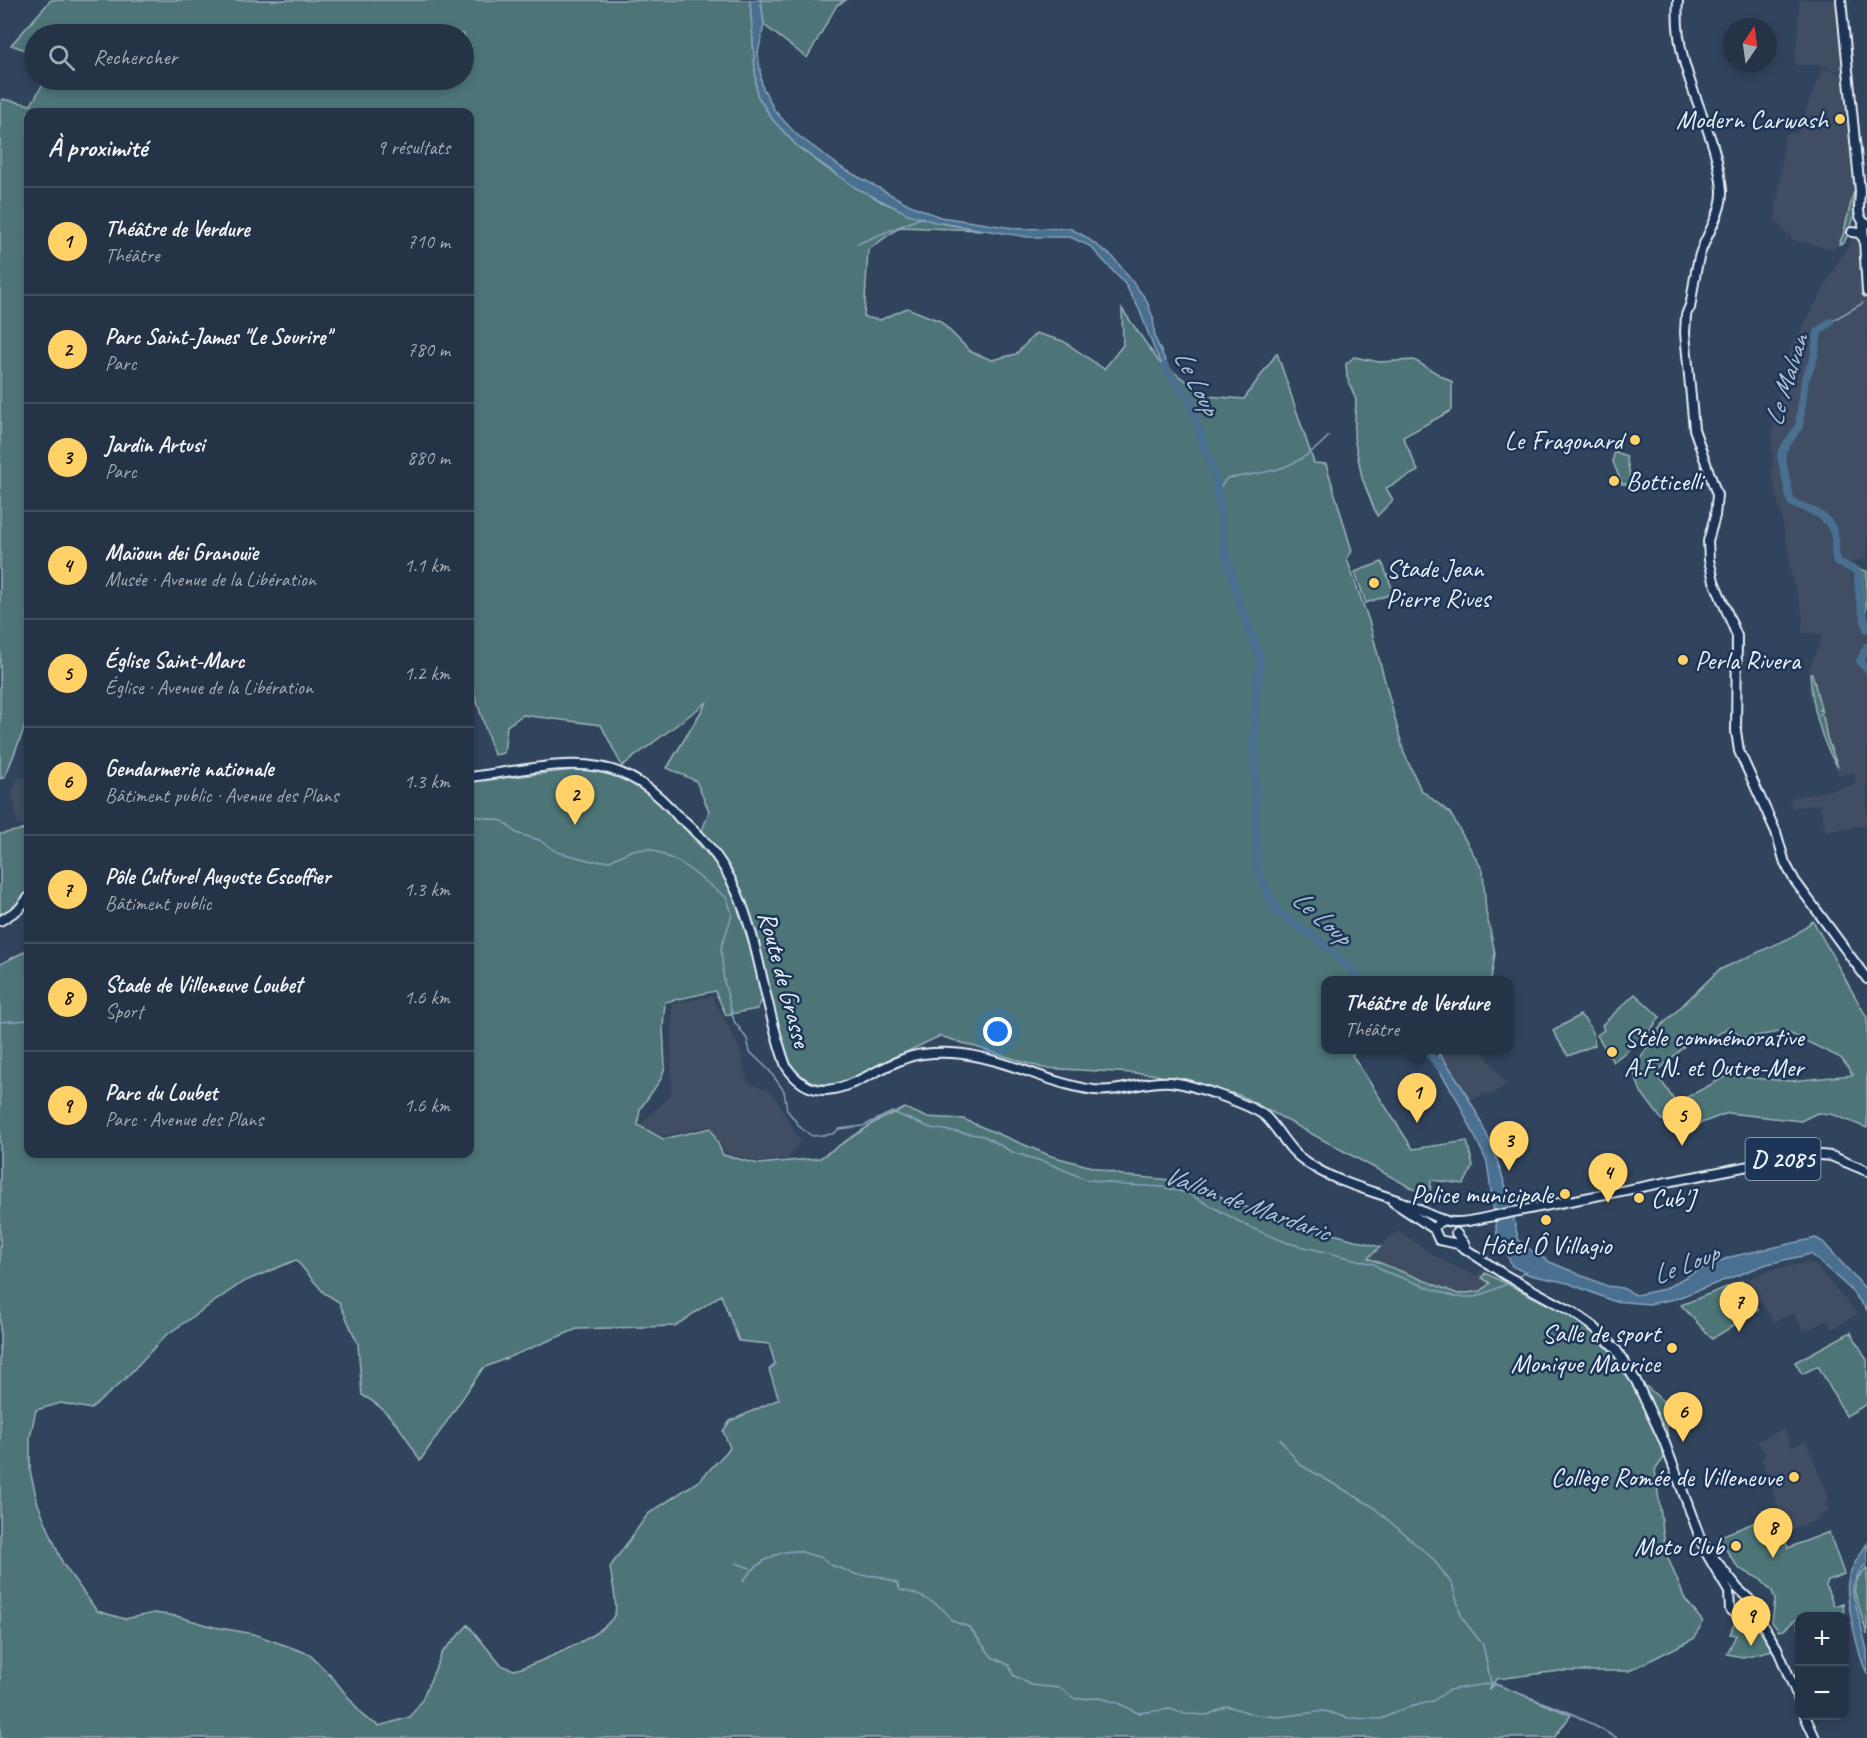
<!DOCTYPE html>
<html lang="fr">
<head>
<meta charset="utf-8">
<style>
	body { margin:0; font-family:Caveat,sans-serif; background:#2d3b4d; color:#f1f3f6 }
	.controls { position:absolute; right:18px; bottom:18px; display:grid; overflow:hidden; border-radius:12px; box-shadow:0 3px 9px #0003 }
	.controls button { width:54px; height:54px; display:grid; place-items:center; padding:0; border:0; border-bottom:2px solid #424e5f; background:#253346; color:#f1f3f6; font:30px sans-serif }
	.compass { position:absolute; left:1723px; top:18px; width:54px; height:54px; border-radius:50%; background:#253346; box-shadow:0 3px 9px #0003; rotate:13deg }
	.you { position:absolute; left:998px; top:1032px; width:21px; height:21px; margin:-15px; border:4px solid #fff; border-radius:50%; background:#1a73e8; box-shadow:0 0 0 9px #1a73e833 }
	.badge { display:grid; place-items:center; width:39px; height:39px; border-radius:50%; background:#ffd166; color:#111; font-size:20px; font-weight:700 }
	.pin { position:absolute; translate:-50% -50px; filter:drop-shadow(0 2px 3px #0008) }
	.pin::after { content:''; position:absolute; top:32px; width:21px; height:18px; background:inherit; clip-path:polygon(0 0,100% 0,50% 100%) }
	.popup { position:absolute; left:1321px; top:976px; width:192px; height:78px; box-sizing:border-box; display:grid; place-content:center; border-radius:12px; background:#253346; filter:drop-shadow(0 2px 4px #0005); font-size:20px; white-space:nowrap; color:#a3aab3 }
	.popup b { font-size:22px; color:#f1f3f6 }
	.popup::after { content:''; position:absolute; left:50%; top:100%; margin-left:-12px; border:12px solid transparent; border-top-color:#253346 }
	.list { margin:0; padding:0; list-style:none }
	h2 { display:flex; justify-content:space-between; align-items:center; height:78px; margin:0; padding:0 24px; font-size:26px }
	h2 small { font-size:20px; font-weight:400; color:#a3aab3 }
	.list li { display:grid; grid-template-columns:39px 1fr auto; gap:18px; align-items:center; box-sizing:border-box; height:108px; padding:0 24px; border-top:2px solid #424e5f }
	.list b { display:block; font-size:22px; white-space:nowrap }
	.list p { margin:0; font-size:20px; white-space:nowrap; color:#a3aab3 }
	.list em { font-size:20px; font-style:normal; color:#a3aab3 }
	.icon { flex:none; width:33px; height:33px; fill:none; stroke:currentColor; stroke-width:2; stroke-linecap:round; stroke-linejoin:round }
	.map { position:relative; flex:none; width:1867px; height:1738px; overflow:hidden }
	.search { position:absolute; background:#253346; box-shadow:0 3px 9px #0003; left:24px; top:24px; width:450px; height:66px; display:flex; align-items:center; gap:15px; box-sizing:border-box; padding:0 21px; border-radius:33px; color:#a3aab3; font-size:22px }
	.panel { position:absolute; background:#253346; box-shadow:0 3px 9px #0003; left:24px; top:108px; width:450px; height:1050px; border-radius:12px }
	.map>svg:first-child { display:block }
	.built { fill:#3f4e62 }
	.green { fill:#4e7578; stroke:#9bb3b8; stroke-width:1.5; fill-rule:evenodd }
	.water { fill:#486f90; stroke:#88a3ba; stroke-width:1.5 }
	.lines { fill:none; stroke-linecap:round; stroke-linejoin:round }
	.stream { stroke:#88a3ba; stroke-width:1.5 }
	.river { stroke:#486f90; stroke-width:8 }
	.major-casing { stroke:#e8f1f8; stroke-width:12 }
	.major { stroke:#1d3557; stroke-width:8 }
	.poi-dot { fill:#ffd166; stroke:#1d3557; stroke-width:2 }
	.labels { text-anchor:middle; stroke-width:5; stroke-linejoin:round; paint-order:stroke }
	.shield { fill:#1d3557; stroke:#abb9c8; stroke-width:1.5 }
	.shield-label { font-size:24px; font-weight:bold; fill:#e8f1f8 }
	.poi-label { font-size:26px; fill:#e8f1f8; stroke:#1d3557; text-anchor:end }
	.street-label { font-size:26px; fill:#e8f1f8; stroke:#1d3557 }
	.water-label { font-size:27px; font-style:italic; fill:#b0c4d4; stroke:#1d3557 }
</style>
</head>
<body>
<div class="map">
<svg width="1867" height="1738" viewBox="0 0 1867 1738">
	<rect width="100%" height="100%" fill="#31445d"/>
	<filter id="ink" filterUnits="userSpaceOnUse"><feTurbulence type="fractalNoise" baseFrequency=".0167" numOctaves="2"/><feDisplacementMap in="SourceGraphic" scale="12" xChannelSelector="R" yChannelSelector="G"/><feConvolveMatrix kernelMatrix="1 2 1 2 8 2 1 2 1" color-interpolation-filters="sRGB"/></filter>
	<g filter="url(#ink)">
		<path class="built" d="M1800 0H1852L1839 9 1845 74 1823 65H1795Z
			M1823 67 1846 76 1858 204 1842 244H1838L1835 250 1793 240 1775 220 1785 134 1797 133Z
			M1867 220V558L1848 563 1864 622H1867V825L1825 832 1820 804 1791 808 1789 798 1856 785 1853 772 1839 776 1818 725 1809 694V671L1823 634 1802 633 1803 615 1790 571V558L1772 474 1773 425 1781 377 1792 346 1842 255Z
			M28 777V830L18 825 12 791 18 778Z
			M712 996 740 1049 747 1082 772 1092 800 1141 788 1159 759 1162 725 1153 711 1126 661 1136 641 1124 671 1094 672 1004Z
			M1446 1050H1482L1506 1084 1491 1095 1486 1093 1471 1101 1440 1053Z
			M1398 1231 1443 1261 1477 1276 1481 1270 1485 1273 1482 1278 1490 1283 1481 1292 1458 1294 1367 1257Z
			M1812 1262 1858 1314 1832 1329 1827 1320 1804 1332 1793 1313 1774 1322 1747 1280 1770 1270Z
			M1784 1428 1791 1447 1806 1441 1829 1500 1825 1502 1829 1511 1819 1515 1820 1519 1787 1531 1762 1461 1765 1454 1757 1442Z"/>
		<path class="green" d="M51 0H750L757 95 773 120 797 146 829 170 882 202 935 222 981 230 900 227 868 250 864 317 880 320 907 308 940 321 971 352 992 360 1016 354 1036 333 1063 341 1104 369 1123 345 1122 309 1159 362 1208 396 1244 399 1277 353 1314 463 1326 464 1352 551 1347 559 1369 621 1404 753 1421 790 1450 813 1483 871 1486 912 1495 953 1491 980H1326V1050H1357L1352 1055 1413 1149 1467 1141 1473 1166 1464 1184 1431 1180 1430 1198 1240 1095 1152 1074 1043 1068 940 1036 837 1085C812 1086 797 1078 786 1055L745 901 728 865 701 834 709 811 696 781 667 768 707 702 622 766 601 725 523 715 507 726 504 753 494 755 470 680V112H28V719L5 777 0 779V104L3 99 31 105 45 80H464V34H34V53L11 45Z
			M761 0H846L837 5 807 58 764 25Z
			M1856 190C1857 209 1853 226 1844 243L1839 244 1843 235 1853 194Z
			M1354 357 1379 362 1414 360 1452 382V410L1403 437 1418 471 1386 488 1393 500 1377 516 1362 478 1354 437 1356 400 1347 377 1346 364Z
			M1614 451 1626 456 1630 475 1636 485 1622 484 1613 462Z
			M1382 562 1394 593 1366 603 1355 572Z
			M1857 569 1867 571 1866 622 1860 575Z
			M1810 673H1812L1821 709 1818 710H1821L1822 713 1819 715 1823 716 1827 738 1838 767C1820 742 1812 703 1810 673Z
			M590 768 618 773 648 791 667 809 725 874 743 915 763 999 757 1009 726 1015 715 991 665 1002 663 1027 665 1067 661 1079 640 1109 638 1125 663 1139 711 1128 723 1155 759 1164 820 1158 875 1122 905 1108 926 1117 963 1119 1051 1156 1126 1176 1171 1180 1214 1194 1263 1214 1380 1247 1368 1258 1458 1294 1481 1291 1490 1283 1482 1278 1485 1273 1581 1321 1598 1335 1624 1367 1664 1402 1669 1451 1655 1470 1666 1553 1685 1599 1703 1622 1695 1638 1629 1671H1559L1497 1679 1488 1689 1496 1684 1571 1715 1554 1738H0V964L28 950V1154H470V782ZM296 1260 324 1293 339 1302 358 1344 362 1395C389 1409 406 1435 420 1461L483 1368 577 1329 675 1326 721 1295 739 1341 769 1344 775 1364 769 1370 779 1399 730 1421 723 1431 730 1448 700 1480 648 1514 610 1567C611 1577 618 1605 615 1613 609 1634 535 1665 514 1670L501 1665 468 1625 442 1653 421 1702 410 1717 379 1726 364 1717 333 1678 309 1654 254 1634 214 1627 176 1616 154 1613 125 1619 97 1611 63 1564 38 1504 30 1471V1437L36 1410 61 1403 91 1409 125 1379 165 1336 243 1282Z
			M25 829C32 847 34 888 21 903 16 908 6 911 0 914V834Z
			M1813 921 1867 1018V1128L1831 1114 1817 1113 1801 1121 1728 1113 1693 1126 1678 1127 1662 1120 1641 1092 1633 1070 1660 1027 1719 970 1792 937ZM1729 1027 1744 1038 1785 1031 1841 1058 1853 1075 1791 1081 1727 1076 1676 1103 1656 1073 1697 1034 1705 1043Z
			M1635 994 1660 1017 1647 1035 1613 1062 1597 1035 1604 1030 1602 1025Z
			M1580 1015C1589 1023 1594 1033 1595 1045L1568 1056 1553 1031Z
			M1742 1281 1758 1310 1712 1339 1681 1305Z
			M1851 1332 1867 1360V1404L1846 1416 1818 1366 1802 1374 1795 1362Z
			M1776 1514 1788 1548 1829 1532 1844 1574 1828 1580 1826 1586 1834 1606 1843 1603 1844 1614 1841 1616H1800L1799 1630 1796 1619 1784 1630 1779 1631 1772 1622 1775 1600 1772 1591 1760 1579 1738 1568 1718 1537Z
			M1867 1567V1635L1854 1590 1858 1577Z
			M1735 1622C1756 1622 1762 1633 1773 1650L1743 1657 1727 1654 1736 1635 1730 1634Z"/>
		<path class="water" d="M750 0H761V3L764 25 758 53 762 86 775 111 796 134 842 168 910 205 940 217 1020 229 1069 228 1084 236 1113 257 1146 299 1153 318 1155 338 1171 373 1168 375 1155 351 1139 309 1125 284 1090 246 1070 237H1028L935 222 908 214 856 188 797 146 773 120 757 95Z
			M1439 1053C1481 1108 1506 1173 1518 1239L1533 1252 1550 1262 1607 1286 1622 1288 1636 1295 1665 1289 1692 1273 1730 1257 1816 1238 1823 1242 1863 1286 1867 1291V1310L1849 1288 1811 1254 1767 1264 1675 1299 1650 1304 1613 1301 1568 1283 1530 1275 1512 1266 1506 1252 1499 1249 1487 1162 1457 1099 1436 1065Z
			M1867 1544V1563L1859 1572 1852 1589 1867 1650V1673C1859 1659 1845 1597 1848 1582 1850 1568 1859 1556 1867 1544Z"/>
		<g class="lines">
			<path class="stream" d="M857 244 923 217
				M1830 322 1863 303
				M1217 492 1227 478C1271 473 1298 469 1329 436
				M470 815 503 821 516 833 539 840 557 852 592 861H610L632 850 651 849 681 863 727 898 732 915 721 948 724 981 734 1021 747 1039 750 1052 769 1070 784 1091 787 1110 801 1128 812 1136 833 1134 839 1129 863 1126 892 1112 931 1128 984 1136 1012 1152 1048 1163 1085 1179 1124 1185 1163 1187 1189 1194 1249 1227 1288 1243 1374 1264 1383 1271 1455 1297H1476L1509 1283
				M0 1022 28 1020
				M1518 1277 1527 1270
				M1280 1439 1299 1464 1372 1506 1433 1559 1452 1584 1462 1618 1483 1645 1491 1683
				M736 1563 750 1568
				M743 1581C755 1564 776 1550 798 1551 806 1552 812 1557 821 1557L831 1565 858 1575 878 1576 897 1583 900 1590C917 1593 945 1605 952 1621L969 1627 992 1657 1009 1665 1013 1675 1031 1685 1060 1688 1075 1699 1100 1698 1118 1703 1138 1713 1170 1709 1185 1714 1208 1715 1227 1706 1256 1715 1278 1717 1325 1711 1348 1718 1381 1719 1403 1709 1433 1701 1449 1690 1492 1683 1571 1713 1617 1738"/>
			<path class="river" d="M1830 322 1818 332 1814 358 1805 380 1799 426 1782 451 1781 456 1791 502C1809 510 1832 514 1835 539 1836 547 1834 554 1837 562L1857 571 1860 601 1867 629
				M1165 366 1189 400 1216 480 1225 552 1242 611 1260 657 1254 720 1257 870 1278 913 1321 941 1361 980
				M1867 647 1860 661 1867 669
				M1426 1050 1440 1067"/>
			<g class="major-casing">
				<path id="major" d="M1678 0C1672 73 1716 122 1722 190 1723 212 1707 233 1700 254 1695 271 1693 290 1690 308
					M1841 0 1860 191C1860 203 1855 218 1867 224
					M1863 223 1867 292
					M1852 232 1859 233 1864 239
					M1691 303 1686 315 1685 333 1694 429 1717 495 1715 516 1708 541 1709 560 1714 581 1737 636 1736 731 1739 751 1776 832 1785 863 1795 881 1867 979
					M470 777C555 767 617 741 680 819
					M677 815C762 882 752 973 786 1066 824 1124 876 1059 923 1054 990 1046 1033 1081 1094 1090 1121 1093 1144 1080 1170 1082 1188 1083 1256 1106 1267 1118 1281 1133 1288 1150 1306 1162 1334 1182 1370 1190 1402 1202 1418 1208 1436 1220 1452 1222 1465 1223 1480 1219 1493 1216L1810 1154 1831 1156 1867 1171
					M0 921 19 909 28 898
					M1393 1202 1434 1229
					M1444 1220 1438 1223 1434 1229 1439 1240 1458 1244 1505 1275 1573 1312 1594 1327 1615 1348 1636 1381 1664 1441 1705 1551 1729 1592 1730 1610 1737 1615 1745 1614 1751 1606 1749 1599 1738 1589 1703 1544
					M1456 1233 1465 1245
					M1751 1606 1777 1648 1800 1702
					M1805 1716 1815 1738"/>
			</g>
			<use href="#major" class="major"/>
		</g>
	</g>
	<g class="poi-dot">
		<circle cx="1840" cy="119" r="6"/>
		<circle cx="1635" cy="440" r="6"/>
		<circle cx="1614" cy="481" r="6"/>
		<circle cx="1374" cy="583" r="6"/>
		<circle cx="1683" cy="660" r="6"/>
		<circle cx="1612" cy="1052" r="6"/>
		<circle cx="1565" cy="1194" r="6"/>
		<circle cx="1639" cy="1198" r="6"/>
		<circle cx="1546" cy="1220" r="6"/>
		<circle cx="1672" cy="1348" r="6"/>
		<circle cx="1794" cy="1477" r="6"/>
		<circle cx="1736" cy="1546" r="6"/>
	</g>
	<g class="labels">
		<rect class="shield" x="1745.5" y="1138" width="75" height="42" rx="4.5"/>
		<g class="shield-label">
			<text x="1783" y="1167">D 2085</text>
		</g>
		<g class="poi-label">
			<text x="1828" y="128">Modern Carwash</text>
			<text x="1623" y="449">Le Fragonard</text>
			<text x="1626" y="490" text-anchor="start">Botticelli</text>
			<text x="1386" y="577" text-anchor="start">Stade Jean<tspan x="1386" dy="30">Pierre Rives</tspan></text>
			<text x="1695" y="669" text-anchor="start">Perla Rivera</text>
			<text x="1624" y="1046" text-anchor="start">Stèle commémorative<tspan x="1624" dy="30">A.F.N. et Outre-Mer</tspan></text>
			<text x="1553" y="1203">Police municipale</text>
			<text x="1651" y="1207" text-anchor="start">Cub'J</text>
			<text x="1546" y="1254" text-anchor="middle">Hôtel Ô Villagio</text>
			<text x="1660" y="1342">Salle de sport<tspan x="1660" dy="30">Monique Maurice</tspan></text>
			<text x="1782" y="1486">Collège Romée de Villeneuve</text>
			<text x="1724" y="1555">Moto Club</text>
		</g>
		<g class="street-label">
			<text transform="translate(785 979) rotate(75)" y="9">Route de Grasse</text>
		</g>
		<g class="water-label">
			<text transform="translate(1786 380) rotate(-73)" y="9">Le Malvan</text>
			<text transform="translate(1197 382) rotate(63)" y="9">Le Loup</text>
			<text transform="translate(1322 917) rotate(41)" y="9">Le Loup</text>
			<text transform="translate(1247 1203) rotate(20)" y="9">Vallon de Mardaric</text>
			<text transform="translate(1685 1264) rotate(-21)" y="9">Le Loup</text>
		</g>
	</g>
</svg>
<div class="controls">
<button>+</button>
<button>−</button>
</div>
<svg class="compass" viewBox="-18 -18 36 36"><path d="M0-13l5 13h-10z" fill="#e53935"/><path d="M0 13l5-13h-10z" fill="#a3aab3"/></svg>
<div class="you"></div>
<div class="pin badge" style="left:1417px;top:1123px">1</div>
<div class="popup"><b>Théâtre de Verdure</b>Théâtre</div>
<div class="pin badge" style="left:575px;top:825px">2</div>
<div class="pin badge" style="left:1509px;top:1171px">3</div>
<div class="pin badge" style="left:1608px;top:1203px">4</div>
<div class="pin badge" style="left:1682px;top:1146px">5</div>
<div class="pin badge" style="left:1683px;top:1442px">6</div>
<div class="pin badge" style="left:1739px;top:1332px">7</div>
<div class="pin badge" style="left:1773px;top:1558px">8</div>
<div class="pin badge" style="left:1751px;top:1646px">9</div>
<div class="search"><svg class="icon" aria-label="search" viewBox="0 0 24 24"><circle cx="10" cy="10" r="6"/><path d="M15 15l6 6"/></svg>Rechercher</div>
<section class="panel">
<h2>À proximité<small>9 résultats</small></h2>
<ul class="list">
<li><span class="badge">1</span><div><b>Théâtre de Verdure</b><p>Théâtre</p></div><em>710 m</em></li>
<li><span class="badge">2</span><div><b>Parc Saint-James &quot;Le Sourire&quot;</b><p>Parc</p></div><em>780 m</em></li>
<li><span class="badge">3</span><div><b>Jardin Artusi</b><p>Parc</p></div><em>880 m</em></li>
<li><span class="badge">4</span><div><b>Maïoun dei Granouïe</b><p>Musée · Avenue de la Libération</p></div><em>1.1 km</em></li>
<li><span class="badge">5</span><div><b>Église Saint-Marc</b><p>Église · Avenue de la Libération</p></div><em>1.2 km</em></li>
<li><span class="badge">6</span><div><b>Gendarmerie nationale</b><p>Bâtiment public · Avenue des Plans</p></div><em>1.3 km</em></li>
<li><span class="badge">7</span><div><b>Pôle Culturel Auguste Escoffier</b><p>Bâtiment public</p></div><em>1.3 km</em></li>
<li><span class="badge">8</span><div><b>Stade de Villeneuve Loubet</b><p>Sport</p></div><em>1.6 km</em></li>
<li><span class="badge">9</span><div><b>Parc du Loubet</b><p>Parc · Avenue des Plans</p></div><em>1.6 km</em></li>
</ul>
</section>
</div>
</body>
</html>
